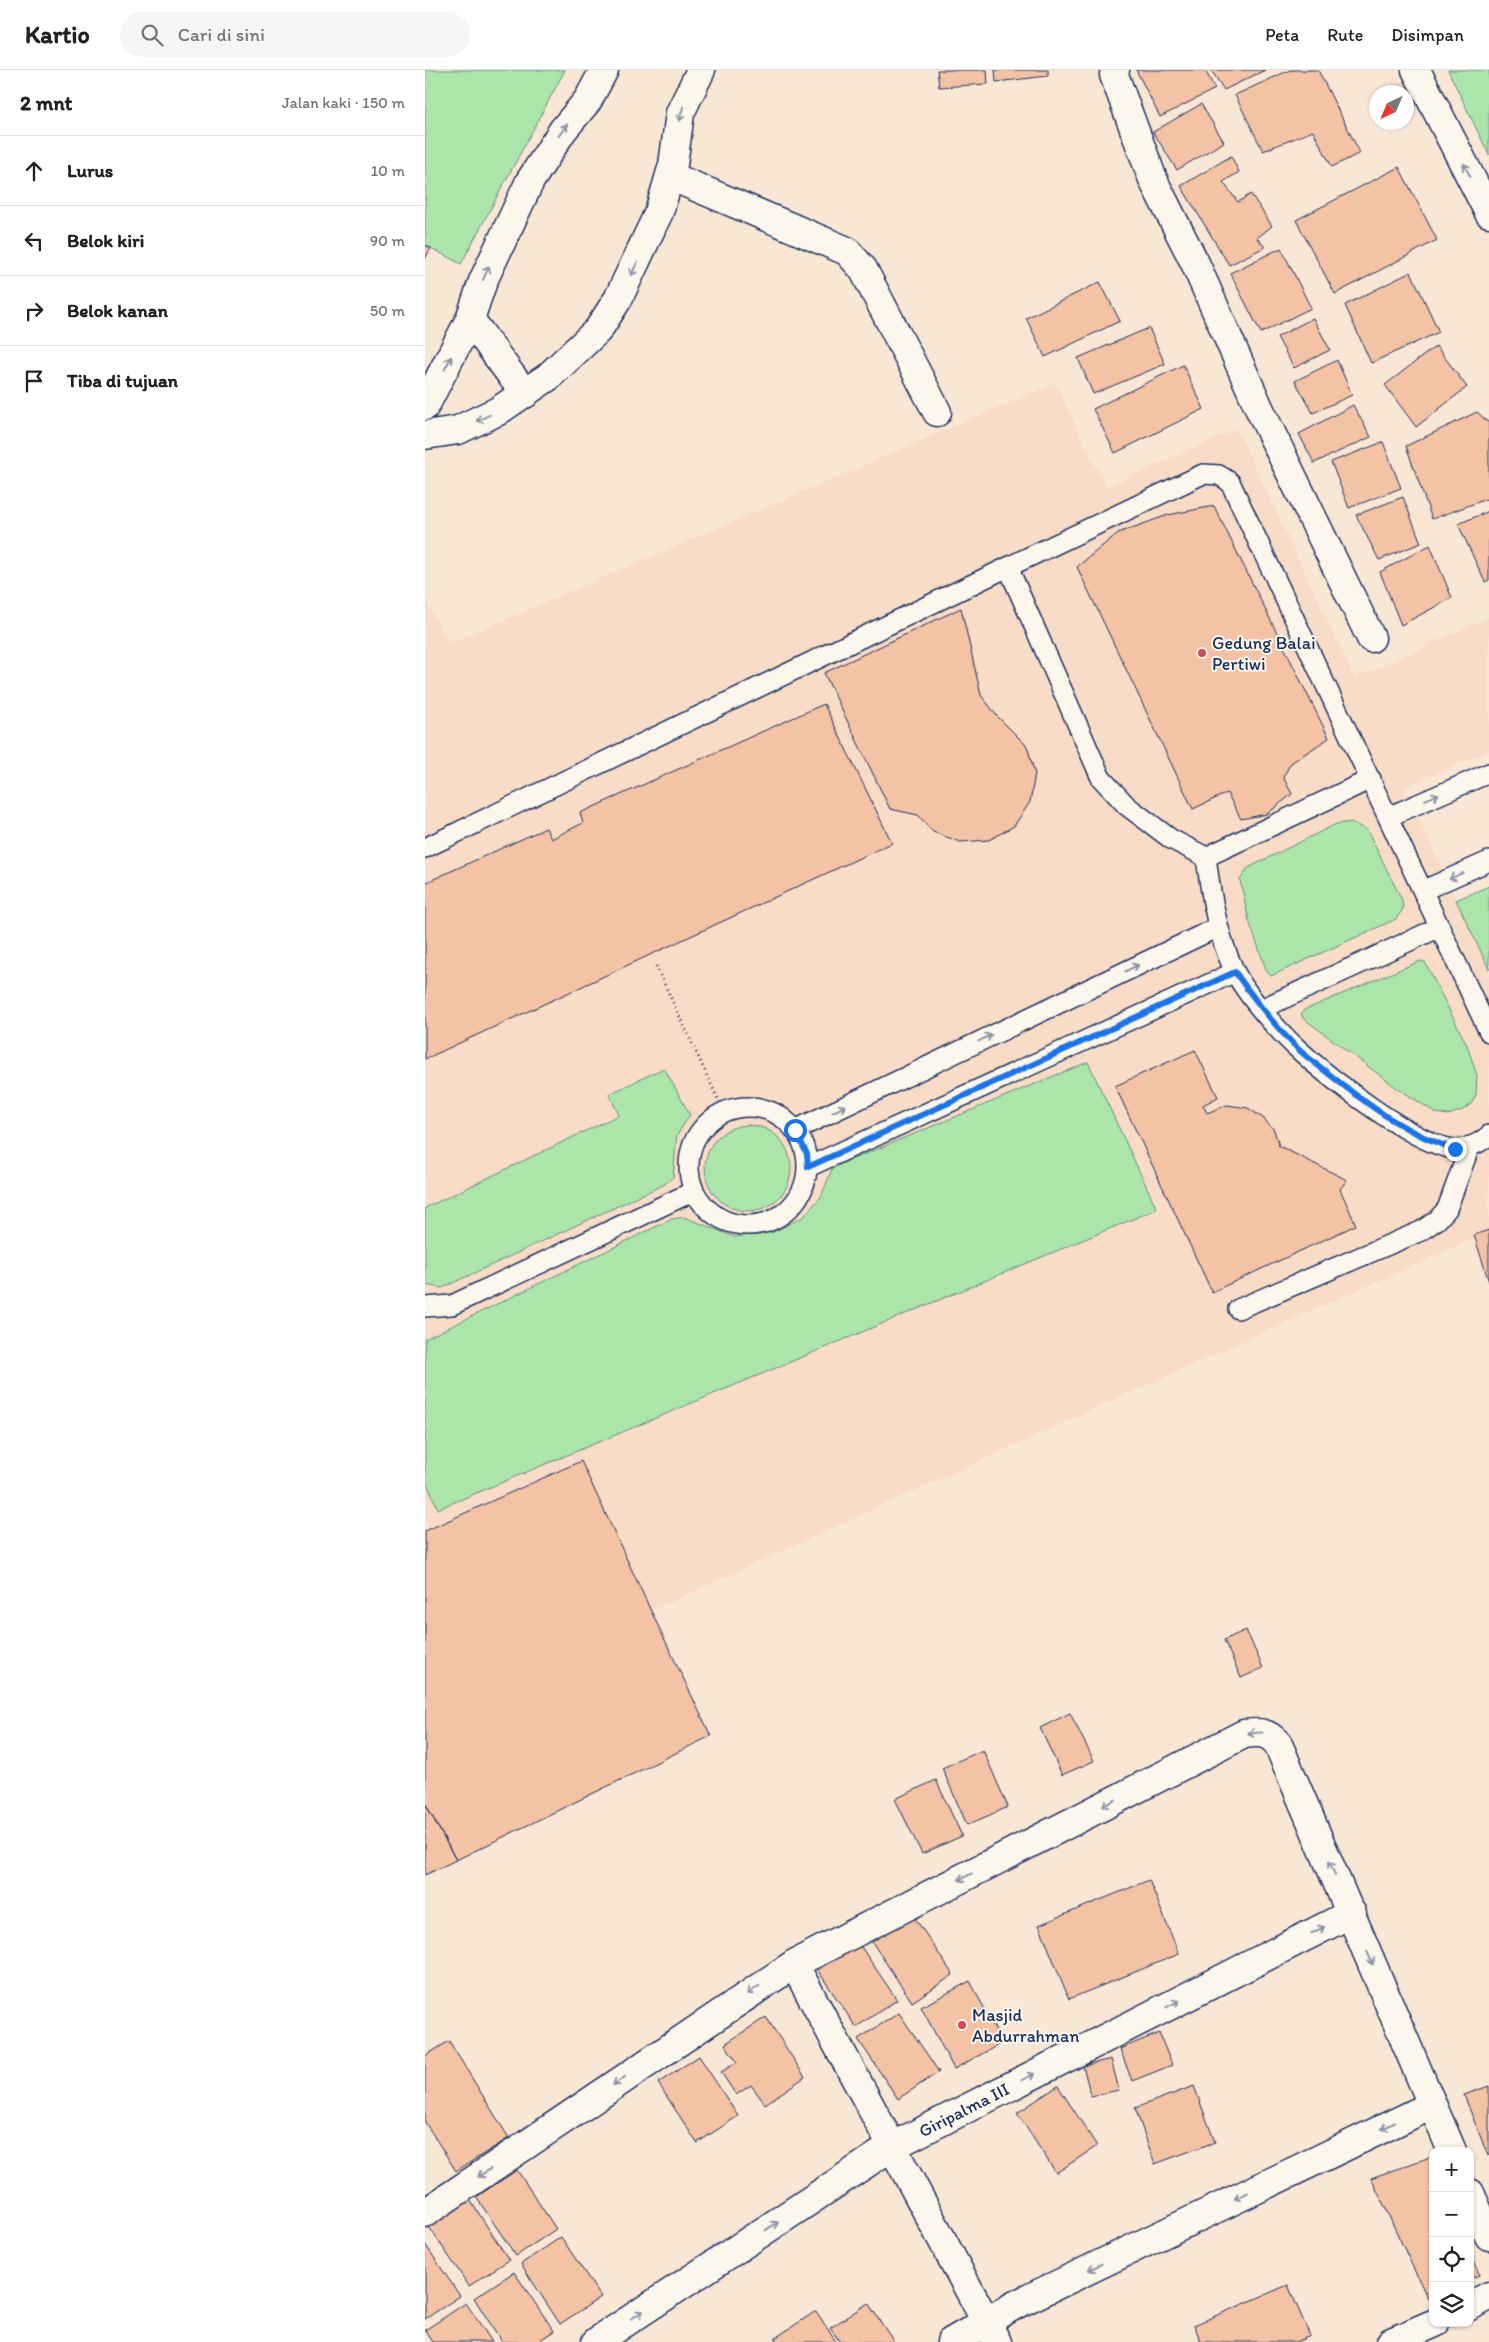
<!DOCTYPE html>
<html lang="id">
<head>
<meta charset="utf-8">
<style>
	body { margin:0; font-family:Itim,sans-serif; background:#f6f6f6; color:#222 }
	.controls { position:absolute; right:15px; bottom:15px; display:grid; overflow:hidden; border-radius:10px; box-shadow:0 1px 4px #0004 }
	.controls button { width:45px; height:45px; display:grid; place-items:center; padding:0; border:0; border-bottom:1px solid #e0e0e0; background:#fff; color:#222; font:25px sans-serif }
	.compass { position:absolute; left:944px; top:15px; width:45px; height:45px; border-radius:50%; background:#fff; box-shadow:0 1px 4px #0004; rotate:224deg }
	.stop { position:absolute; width:15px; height:15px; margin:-11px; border:4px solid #1a73e8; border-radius:50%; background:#fff }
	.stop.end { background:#1a73e8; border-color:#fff; box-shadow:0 1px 5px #0008 }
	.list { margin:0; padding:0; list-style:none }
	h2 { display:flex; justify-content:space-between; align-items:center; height:65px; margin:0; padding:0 20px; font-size:21px }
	h2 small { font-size:16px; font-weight:400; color:#767676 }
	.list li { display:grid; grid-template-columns:32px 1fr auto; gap:15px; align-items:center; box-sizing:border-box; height:70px; padding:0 20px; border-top:1px solid #e0e0e0 }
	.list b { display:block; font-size:19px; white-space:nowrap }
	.list em { font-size:16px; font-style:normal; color:#767676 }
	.icon { flex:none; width:28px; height:28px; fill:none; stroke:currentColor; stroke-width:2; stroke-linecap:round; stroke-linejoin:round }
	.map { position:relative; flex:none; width:1064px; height:2272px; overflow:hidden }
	header { display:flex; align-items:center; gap:30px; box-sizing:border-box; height:70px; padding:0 25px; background:#fff; border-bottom:1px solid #e0e0e0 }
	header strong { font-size:24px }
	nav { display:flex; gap:28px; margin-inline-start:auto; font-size:18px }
	.search { width:350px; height:45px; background:#f6f6f6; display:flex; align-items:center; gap:12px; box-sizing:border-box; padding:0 18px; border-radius:28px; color:#767676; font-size:19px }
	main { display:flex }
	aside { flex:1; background:#fff }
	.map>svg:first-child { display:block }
	.built { fill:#f8dcc7 }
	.green { fill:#ace5aa; stroke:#648a84 }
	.building { fill:#f4c2a4; stroke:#1b2f5e }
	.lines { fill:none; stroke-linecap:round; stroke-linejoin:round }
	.service-casing { stroke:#1b2f5e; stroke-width:22 }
	.minor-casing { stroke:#1b2f5e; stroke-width:31 }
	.path { stroke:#1b2f5e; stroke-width:3; stroke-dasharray:1 4; stroke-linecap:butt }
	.service { stroke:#fbf7ec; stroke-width:19 }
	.minor { stroke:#fbf7ec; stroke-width:28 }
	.oneway { stroke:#8b93a5 }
	.route { stroke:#1a73e8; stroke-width:6 }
	.poi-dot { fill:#d1495b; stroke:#fbf7ec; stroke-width:2 }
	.labels { text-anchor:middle; stroke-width:4; stroke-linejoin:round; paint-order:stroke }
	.poi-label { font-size:18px; fill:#1b2f5e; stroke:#fbf7ec; text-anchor:start }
	.street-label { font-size:18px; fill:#1b2f5e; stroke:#fbf7ec }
</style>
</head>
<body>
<header>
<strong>Kartio</strong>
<div class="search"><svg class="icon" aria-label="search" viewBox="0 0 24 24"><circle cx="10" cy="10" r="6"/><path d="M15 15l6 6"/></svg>Cari di sini</div>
<nav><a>Peta</a><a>Rute</a><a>Disimpan</a></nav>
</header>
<main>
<aside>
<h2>2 mnt<small>Jalan kaki · 150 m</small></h2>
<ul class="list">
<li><svg class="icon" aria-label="ahead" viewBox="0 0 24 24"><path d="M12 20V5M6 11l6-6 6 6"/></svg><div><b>Lurus</b></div><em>10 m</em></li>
<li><svg class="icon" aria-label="left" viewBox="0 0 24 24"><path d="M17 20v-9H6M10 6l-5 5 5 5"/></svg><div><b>Belok kiri</b></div><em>90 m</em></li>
<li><svg class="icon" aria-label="right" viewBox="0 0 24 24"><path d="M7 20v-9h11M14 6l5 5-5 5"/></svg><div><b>Belok kanan</b></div><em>50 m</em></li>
<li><svg class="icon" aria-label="arrive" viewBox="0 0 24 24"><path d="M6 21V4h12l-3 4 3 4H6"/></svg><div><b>Tiba di tujuan</b></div></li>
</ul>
</aside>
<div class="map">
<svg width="1064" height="2272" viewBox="0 0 1064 2272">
	<rect width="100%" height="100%" fill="#f9e7d6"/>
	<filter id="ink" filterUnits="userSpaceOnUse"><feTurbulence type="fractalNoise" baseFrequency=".02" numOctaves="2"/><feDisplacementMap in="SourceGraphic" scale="10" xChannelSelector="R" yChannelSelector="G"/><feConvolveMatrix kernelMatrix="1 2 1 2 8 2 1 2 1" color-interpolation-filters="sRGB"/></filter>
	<g filter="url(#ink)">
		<path class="built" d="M630 313 681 417 812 359 930 608 1064 547V681L979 717 1064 899V1162L783 1287 226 1541 156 1391 4 1460 0 1451V525L23 574Z"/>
		<path class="green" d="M0 0H140L36 194 0 175Z
			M1023 0H1064V85Z
			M926 752 942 760 977 830 978 839 971 849 846 906 842 902 824 851 815 810 823 798 911 754Z
			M1064 816V899L1031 830Z
			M995 891 1000 892 1042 975 1052 1006 1051 1025 1047 1033 1038 1040 1023 1045 1011 1043 972 1018 878 948 876 944 879 940Z
			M663 992 732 1139 13 1439 0 1409V1269L247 1149 259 1147 310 1167 348 1162 378 1147 396 1127 407 1099 416 1094Z
			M239 998 265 1045 252 1065 248 1107 240 1114 17 1218 0 1215V1138L194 1045 184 1024Z
			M280 1098a43 43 0 1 1 86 0a43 43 0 1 1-86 0Z"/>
		<path class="building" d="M512 0H562L563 14 514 17Z
			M570 0H623V6L571 12Z
			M711 0H780L790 19 735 47Z
			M786 0H840L799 20Z
			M865 0H893L935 83 907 97 888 61 838 81 810 25Z
			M776 34 799 72 752 100 728 62Z
			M806 86 814 102 798 112 813 132 826 124 847 156 832 168 840 177 804 195 756 116Z
			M974 97 1012 170 910 224 871 150Z
			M0 175 6 178 0 189Z
			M856 178 886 238 836 263 805 203Z
			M986 202 1014 262 946 293 920 235Z
			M675 212 695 251 620 287 601 248Z
			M888 248 905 280 869 298 852 267Z
			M724 258 740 294 668 324 653 288Z
			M1011 276 1042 317 991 357 960 315Z
			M912 290 927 325 888 343 870 311Z
			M758 295 779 339 690 383 668 339Z
			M928 335 946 367 889 393 874 364Z
			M1052 342 1064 353V428L1007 449 981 376Z
			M958 372 976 418 924 438 906 392Z
			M978 427 996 473 954 490 931 445Z
			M789 436 904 668 866 693 858 707 867 724 842 744 816 749 802 723 768 739 652 497 693 463 743 445Z
			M1064 441V510L1060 512 1033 454Z
			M1005 475 1027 528 976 555 955 502Z
			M536 538 556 625 572 646 602 676 610 704 605 732 589 756 564 770 535 772 508 762 493 745 465 739 399 603Z
			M399 634 467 773 0 989V813L121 758 126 769 158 753 155 743Z
			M770 980 793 1027 778 1035 782 1043 802 1035 823 1038 838 1048 849 1060 854 1076 922 1110 915 1119 931 1155 787 1222 690 1016Z
			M1064 1160V1212L1049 1165Z
			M156 1391 226 1541 286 1666 31 1790 0 1733V1461Z
			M821 1560 838 1598 816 1608 799 1570Z
			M645 1643 669 1691 637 1705 615 1658Z
			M558 1680 583 1737 542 1755 517 1698Z
			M511 1710 537 1766 497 1784 470 1729Z
			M0 1733 31 1790 0 1805Z
			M724 1810 754 1884 644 1929 614 1855Z
			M488 1845 528 1905 487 1932 447 1872Z
			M432 1871 472 1930 431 1957 391 1898Z
			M545 1911 577 1973 529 1999 496 1937Z
			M474 1943 514 2002 473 2029 433 1969Z
			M341 1947 380 2007 340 2034 326 2015 311 2025 296 2002 312 1992 300 1974Z
			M734 1963 747 1995 707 2011 695 1979Z
			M24 1971 84 2068 31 2101 0 2052V1986Z
			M274 1986 313 2046 272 2073 233 2013Z
			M686 1989 694 2020 666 2026 658 1996Z
			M633 2016 672 2076 631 2103 592 2043Z
			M769 2016 790 2072 730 2094 710 2038Z
			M1064 2016V2085L1063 2086 1039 2025Z
			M1008 2086V2227L1003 2229 946 2108Z
			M92 2100 131 2159 91 2186 51 2127Z
			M45 2130 84 2190 44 2216 4 2157Z
			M136 2167 176 2227 135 2254 96 2194Z
			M0 2174 35 2226 0 2249Z
			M1045 2176 1054 2205 1045 2209Z
			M89 2202 129 2261 112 2272H77L49 2228Z
			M863 2215 885 2266 871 2272H776L769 2255Z
			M41 2233 67 2272H8L0 2260Z
			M443 2233 469 2272H415L405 2258Z
			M391 2241 411 2272H352L350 2268Z"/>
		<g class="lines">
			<g class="service-casing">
				<path id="service" d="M583 497 778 404 794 405 805 412 1064 962
					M946 709 781 787C786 826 792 864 809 900 821 925 854 962 874 980 903 1007 991 1076 1030 1079 1041 1080 1057 1072 1064 1065
					M963 747 1064 703
					M0 778 583 497 676 708 702 736 746 769 781 787
					M999 820 1064 791
					M836 939 1015 857
					M264 1096a59 59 0 1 1 118 0a59 59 0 1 1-118 0Z
					M370 1060 793 857
					M383 1097 810 902
					M0 1237 27 1235 269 1121
					M813 1239 996 1161 1012 1150 1022 1139 1045 1076"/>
			</g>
			<g class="minor-casing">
				<path id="minor" d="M690 0 689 5 729 112 770 193 835 340 946 568
					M991 0 1064 143
					M245 106 422 181 438 199 512 342
					M45 249 100 324
					M0 336 45 249 58 211 105 111 138 60 163 30 179 0
					M0 365 33 360 73 341 123 307 173 260 193 229 234 142 248 95 255 43 276 0
					M369 1894 572 2272
					M1045 2123 1064 2166
					M0 2143 369 1894 819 1664C835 1662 843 1662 853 1674L1027 2081
					M1045 2236 1064 2226
					M171 2272 466 2077 927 1843
					M526 2272 590 2235 1007 2035
					M966 2272 1010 2253"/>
			</g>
			<path class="path" d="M231 896 299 1042"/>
			<use href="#service" class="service"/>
			<use href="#minor" class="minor"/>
		</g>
		<defs><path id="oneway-shaft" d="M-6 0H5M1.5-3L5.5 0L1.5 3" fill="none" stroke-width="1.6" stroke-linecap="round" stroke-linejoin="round" transform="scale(1.25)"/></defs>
		<g class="oneway">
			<use href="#oneway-shaft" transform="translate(256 44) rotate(106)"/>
			<use href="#oneway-shaft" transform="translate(138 60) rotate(-54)"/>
			<use href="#oneway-shaft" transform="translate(1042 100) rotate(-117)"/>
			<use href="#oneway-shaft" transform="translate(209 199) rotate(116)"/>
			<use href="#oneway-shaft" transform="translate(61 203) rotate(-66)"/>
			<use href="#oneway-shaft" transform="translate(23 293) rotate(-63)"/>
			<use href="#oneway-shaft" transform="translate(58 348) rotate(155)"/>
			<use href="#oneway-shaft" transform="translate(1007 727) rotate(-23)"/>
			<use href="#oneway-shaft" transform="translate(1031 806) rotate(155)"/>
			<use href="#oneway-shaft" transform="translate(707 898) rotate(-26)"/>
			<use href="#oneway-shaft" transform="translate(560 968) rotate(-26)"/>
			<use href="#oneway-shaft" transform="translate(414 1039) rotate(-26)"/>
			<use href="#oneway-shaft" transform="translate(830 1663) rotate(177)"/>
			<use href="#oneway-shaft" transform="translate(684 1733) rotate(153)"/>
			<use href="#oneway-shaft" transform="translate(907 1798) rotate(-114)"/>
			<use href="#oneway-shaft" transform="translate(540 1807) rotate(153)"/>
			<use href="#oneway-shaft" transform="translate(893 1860) rotate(-27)"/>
			<use href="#oneway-shaft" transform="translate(945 1888) rotate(67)"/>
			<use href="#oneway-shaft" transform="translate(328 1920) rotate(146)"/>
			<use href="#oneway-shaft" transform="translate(748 1934) rotate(-27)"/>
			<use href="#oneway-shaft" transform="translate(603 2007) rotate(-27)"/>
			<use href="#oneway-shaft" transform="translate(194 2011) rotate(146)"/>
			<use href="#oneway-shaft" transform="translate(963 2056) rotate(154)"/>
			<use href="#oneway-shaft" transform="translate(59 2103) rotate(146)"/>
			<use href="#oneway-shaft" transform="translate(816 2126) rotate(154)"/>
			<use href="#oneway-shaft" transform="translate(347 2156) rotate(-33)"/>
			<use href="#oneway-shaft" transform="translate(670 2197) rotate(154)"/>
			<use href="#oneway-shaft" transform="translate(212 2245) rotate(-33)"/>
		</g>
	</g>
	<g class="lines" filter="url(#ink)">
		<path class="route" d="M370 1060 382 1084 383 1097 810 902C829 929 849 955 873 979 884 989 897 998 909 1008 947 1038 984 1065 1030 1079"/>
	</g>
	<g class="poi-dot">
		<circle cx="777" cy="583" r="5"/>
		<circle cx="537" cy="1955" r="5"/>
	</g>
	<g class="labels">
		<g class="poi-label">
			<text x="787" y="579">Gedung Balai<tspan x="787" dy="21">Pertiwi</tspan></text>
			<text x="547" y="1951">Masjid<tspan x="547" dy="21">Abdurrahman</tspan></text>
		</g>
		<g class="street-label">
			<text transform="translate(539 2040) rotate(-27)" y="6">Giripalma III</text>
		</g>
	</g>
</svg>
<div class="controls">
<button>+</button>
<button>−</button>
<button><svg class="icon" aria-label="locate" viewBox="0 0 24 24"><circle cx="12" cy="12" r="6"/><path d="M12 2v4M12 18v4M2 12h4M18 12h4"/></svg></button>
<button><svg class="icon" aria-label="layers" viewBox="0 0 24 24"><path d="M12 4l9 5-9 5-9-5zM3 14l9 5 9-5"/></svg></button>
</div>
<svg class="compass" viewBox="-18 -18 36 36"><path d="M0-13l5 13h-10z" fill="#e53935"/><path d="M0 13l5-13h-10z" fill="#767676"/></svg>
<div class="stop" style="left:370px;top:1060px"></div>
<div class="stop end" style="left:1030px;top:1079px"></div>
</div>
</main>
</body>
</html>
